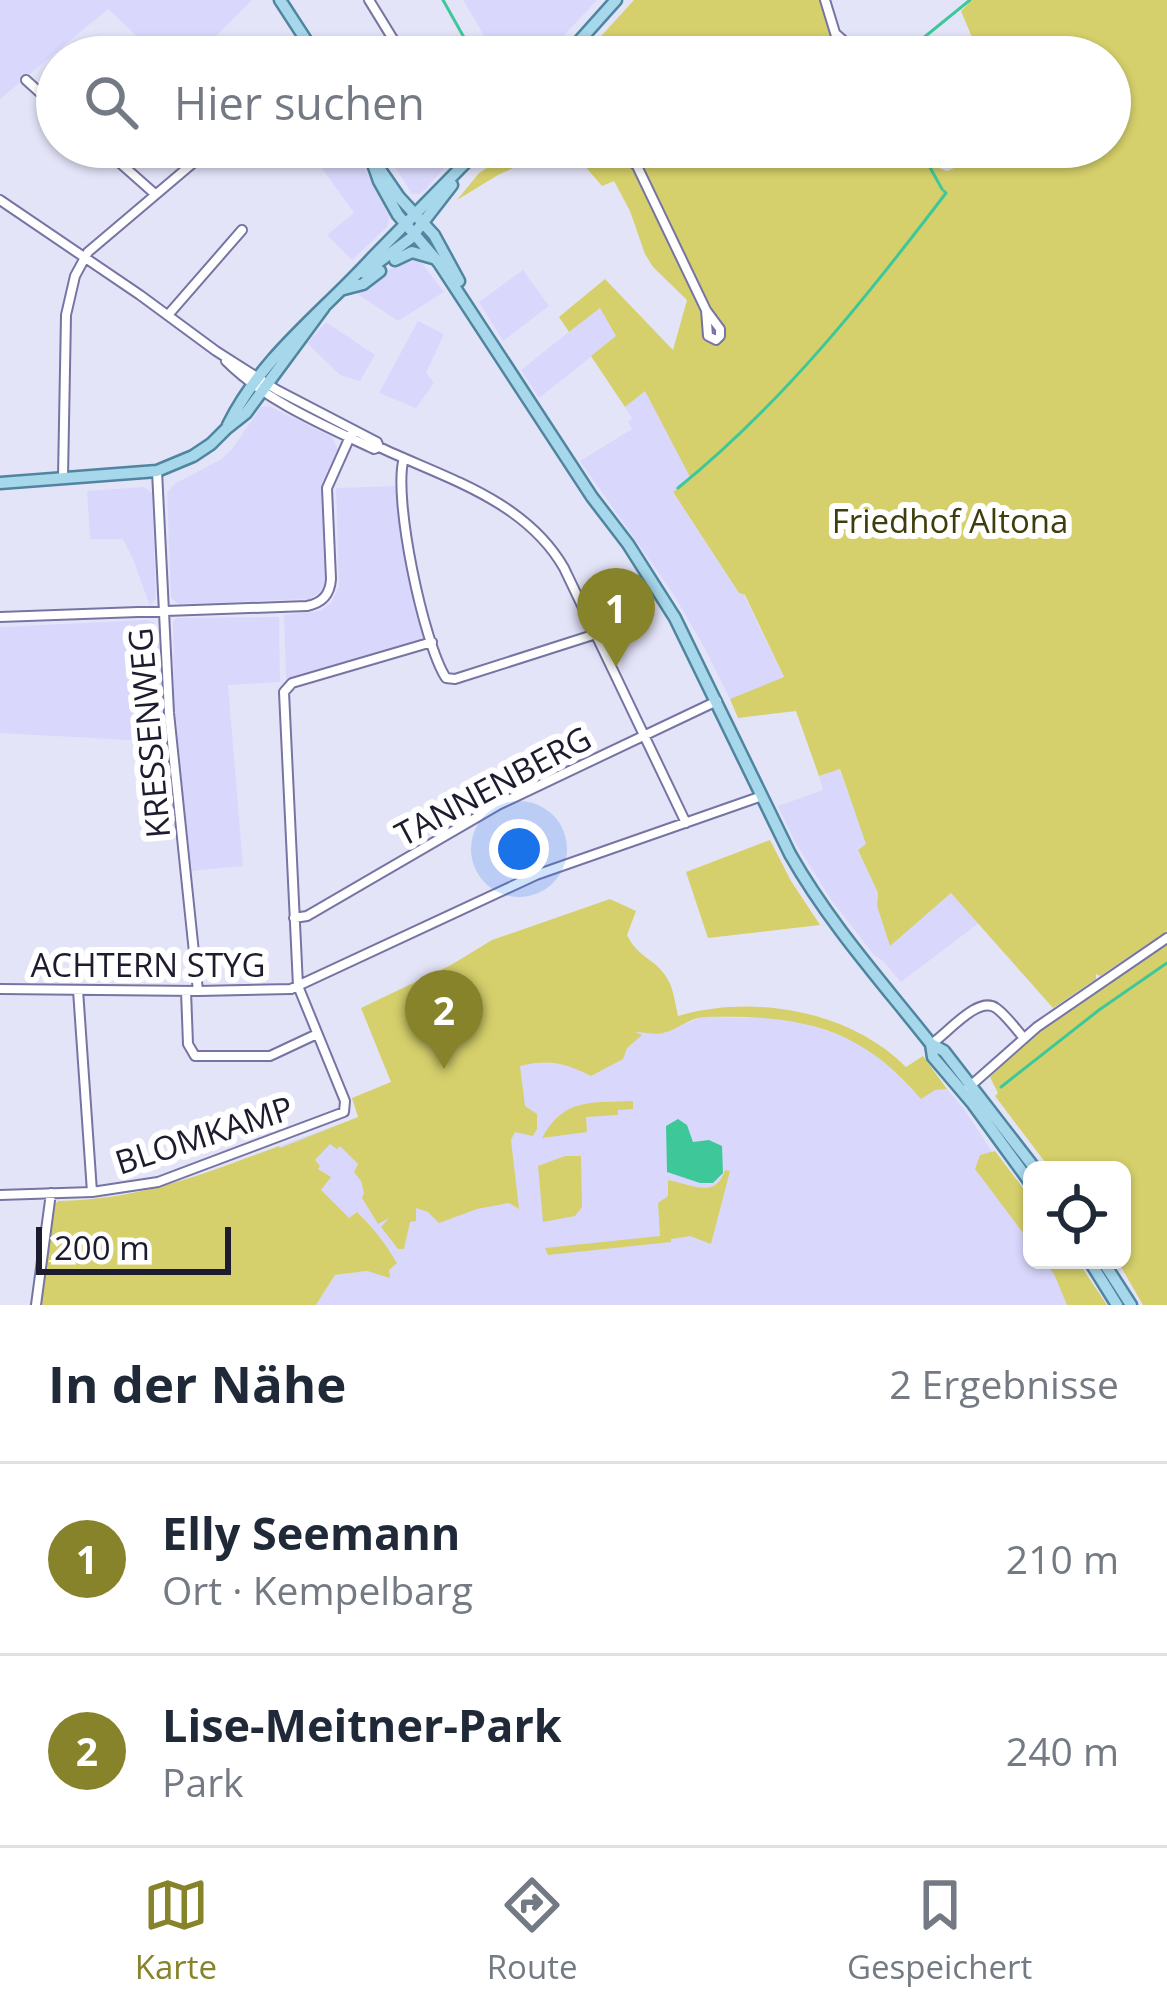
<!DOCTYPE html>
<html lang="de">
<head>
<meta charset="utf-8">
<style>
	body { margin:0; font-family:"Open Sans",sans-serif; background:#f6f6f7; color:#1f2937 }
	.controls { position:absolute; right:36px; bottom:36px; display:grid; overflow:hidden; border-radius:18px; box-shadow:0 3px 9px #0004 }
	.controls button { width:108px; height:108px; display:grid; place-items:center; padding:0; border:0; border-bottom:3px solid #e0e1e3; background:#fff; color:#1f2937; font:60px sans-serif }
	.scale { position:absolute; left:36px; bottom:30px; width:195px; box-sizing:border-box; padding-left:12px; border:6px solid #1d1c2e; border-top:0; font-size:33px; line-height:42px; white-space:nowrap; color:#1d1c2e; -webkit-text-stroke:9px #fff; paint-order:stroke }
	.you { position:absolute; left:519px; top:849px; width:42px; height:42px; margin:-30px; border:9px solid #fff; border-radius:50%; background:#1a73e8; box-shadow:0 0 0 18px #1a73e833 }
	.badge { display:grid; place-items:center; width:78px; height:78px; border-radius:50%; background:#87832b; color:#fff; font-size:39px; font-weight:700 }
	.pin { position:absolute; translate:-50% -99px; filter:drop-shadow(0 3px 6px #0008) }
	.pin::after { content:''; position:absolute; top:63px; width:42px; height:36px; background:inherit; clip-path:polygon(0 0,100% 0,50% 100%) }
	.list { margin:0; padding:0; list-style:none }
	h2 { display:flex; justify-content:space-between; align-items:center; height:156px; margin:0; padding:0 48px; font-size:51px }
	h2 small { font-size:39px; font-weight:400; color:#747a83 }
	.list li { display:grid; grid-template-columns:78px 1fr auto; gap:36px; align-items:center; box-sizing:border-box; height:192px; padding:0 48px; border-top:3px solid #e0e1e3 }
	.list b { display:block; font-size:45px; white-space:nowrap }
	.list p { margin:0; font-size:39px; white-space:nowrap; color:#747a83 }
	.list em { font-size:39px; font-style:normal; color:#747a83 }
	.icon { flex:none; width:66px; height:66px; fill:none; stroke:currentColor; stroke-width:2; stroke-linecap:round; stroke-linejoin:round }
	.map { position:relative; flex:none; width:1167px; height:1305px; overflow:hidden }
	.search { position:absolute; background:#fff; box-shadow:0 3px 9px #0004; left:36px; right:36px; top:36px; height:132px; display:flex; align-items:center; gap:30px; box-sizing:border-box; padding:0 42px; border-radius:66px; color:#747a83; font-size:45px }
	.sheet { height:540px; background:#fff }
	nav { display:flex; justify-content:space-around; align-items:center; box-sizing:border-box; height:168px; border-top:3px solid #e0e1e3; background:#fff; font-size:33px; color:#747a83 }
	nav a { display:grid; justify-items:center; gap:6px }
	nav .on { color:#87832b }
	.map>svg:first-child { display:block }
	.built { fill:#d9d8fc }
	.green { fill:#d5d06b }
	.water { fill:#3ec899 }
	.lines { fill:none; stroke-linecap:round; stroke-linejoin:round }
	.stream { stroke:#3ec899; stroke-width:3 }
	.minor-casing { stroke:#7674a3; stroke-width:12 }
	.major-casing { stroke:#5085a0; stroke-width:15 }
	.minor { stroke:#fff; stroke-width:8 }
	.major { stroke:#a6d7eb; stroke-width:10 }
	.labels { text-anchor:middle; stroke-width:12; stroke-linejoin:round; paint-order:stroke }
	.park-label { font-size:33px; fill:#403d0d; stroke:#fff }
	.street-label { font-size:33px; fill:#1d1c2e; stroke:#fff }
</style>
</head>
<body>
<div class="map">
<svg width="1167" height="1305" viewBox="0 0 1167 1305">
	<rect width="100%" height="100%" fill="#e4e4f9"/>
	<path class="built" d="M0 0H252L195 57H159L108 9 0 99Z
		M463 0H597L544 57H497Z
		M346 147H353L390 215 387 227 352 260 327 235 354 213 319 164Z
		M383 147H462L426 189 419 194H412Z
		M412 257 421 262 444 292 398 321 356 293 396 265Z
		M523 270 549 306 503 341 479 302Z
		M600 307 617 336 539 398 521 370Z
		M418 321 444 334 426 373 434 383 416 408 379 393Z
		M326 322 375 355 360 381 340 375 307 343Z
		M645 390 690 477 673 493 739 593 744 595 784 678 730 699 704 647 672 592 580 461 632 429 628 422 632 418 625 407Z
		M269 406 332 437 338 449 321 485 325 580 322 591 309 599 179 604 171 598 167 492 176 483 220 460 232 449 261 407Z
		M395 486 401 544 424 632 420 640 286 679 284 615 320 611 331 603 339 586 336 488Z
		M144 487 152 493 156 598 150 606 133 559 123 539H90L87 491Z
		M279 617 280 682 228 685 243 866 192 871 174 717 173 622 176 618Z
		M146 620 154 622 158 631 165 742 0 733V627Z
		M839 768 867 845 858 850 878 893 877 906 890 945 951 893 979 923 901 982 883 961 874 955 832 901 795 842 778 806 823 790 819 776Z
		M539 1017 576 1019 622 1031 664 1033 702 1017 766 1018 808 1024 853 1040 885 1060 921 1098 935 1090 947 1089 964 1109 1032 1212V1260H1066L1095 1305H316L335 1275 367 1271 390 1277 353 1226 316 1227 301 1204 279 1146 343 1123 382 1221 387 1216 397 1223 416 1220 415 1206 502 1075 499 1033Z"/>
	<path class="green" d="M634 0H820L838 57H582Z
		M972 0H1167V931L1100 976 1096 974V979L1053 1008 951 893 890 946 877 906 878 893 858 850 866 844 840 769 819 776 796 711 738 718 730 699 784 677 745 595 739 593 673 492 690 477 645 391 625 407 591 356 616 336 600 308 569 332 559 317 605 279 673 350 687 300 653 267 645 254 630 211 614 181 602 186 583 164 537 157 498 175 457 200 479 173 496 162 538 147H703L724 152 726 147H923L934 166 947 171 963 164 970 147H1110V57H973L979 54 961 11Z
		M770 840 791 881 820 925 708 938 686 872Z
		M610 899 636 911 627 935C638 958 656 959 667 978 674 989 675 1004 678 1016 752 994 850 1010 906 1067L923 1056 947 1089 935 1090 921 1099C859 1025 798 1015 706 1017 690 1017 678 1030 663 1033 655 1035 643 1032 635 1032L642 1035 627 1048 623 1059 591 1076C565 1063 549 1059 520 1066L525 1106 537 1114V1129L533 1136 515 1132 511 1140 519 1209 509 1203 477 1209 439 1223 428 1212 416 1208V1221L410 1222 404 1249H398L381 1227 389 1218 378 1224 362 1198 364 1193 361 1181 354 1172 358 1164 340 1146 337 1149 330 1144 315 1160 320 1166 318 1169 331 1177 321 1190 349 1218 357 1212C375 1230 383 1240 397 1263L389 1270 390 1278 367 1271 335 1275 316 1305H41L55 1204 58 1201C140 1200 204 1174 279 1146L280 1148 358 1117 352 1098 391 1082 361 1008 451 965 492 940Z
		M1167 944V1305H1143L1117 1260H1122V1170H1051L995 1096 998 1093 990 1077 1024 1043Z
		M633 1101V1109L618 1110V1115L586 1117 587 1132 542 1138C564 1097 592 1103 633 1101Z
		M995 1151 1032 1200V1245L975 1169 980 1155Z
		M565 1156H581L582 1207 575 1216 543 1222 538 1166Z
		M725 1170 730 1171 711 1244 690 1236 671 1239V1242L548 1255 545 1248 660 1236 658 1203 668 1196V1180C691 1184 716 1200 725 1170Z
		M1043 1260H1077L1107 1305H1067L1054 1274Z"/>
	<path class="water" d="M678 1119 687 1125 693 1142 709 1140 722 1146 723 1173 713 1183H700L667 1172 666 1126Z"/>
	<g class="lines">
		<path class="stream" d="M443 0 475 57
			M901 56 970 0
			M918 147 919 149
			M923 155 942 189
			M678 488C782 404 866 298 946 193L944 191
			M1001 1087 1099 1010 1167 963"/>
		<g class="minor-casing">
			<path id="minor" d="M369 0 404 57
				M825 0 840 49 843 54 850 53 853 49 836 34
				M26 80 57 108
				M102 147 155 194
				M608 147 623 153 637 166 706 310 720 329V336L716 340 708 336 706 310
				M0 200 140 295 216 351 277 390 377 442 379 447C445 478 525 500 564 568L686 823
				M168 315 242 230
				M226 361C266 401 323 425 374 449L379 447
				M404 458C392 496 424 645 446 678L455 679 596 634
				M157 471 169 713 198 991
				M63 477 66 315 75 276 88 252 212 147
				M0 617 307 606C322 603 330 595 331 579L327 488 353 430
				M294 918 307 916 498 805 717 701
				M0 989 198 991 291 989 536 875 762 796
				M78 990 92 1192
				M186 991 188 1044 195 1056H270L317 1034
				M931 1044C947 1034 978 995 996 1008 1006 1015 1015 1028 1023 1037
				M968 1088 1037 1027 1167 938
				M0 1195 92 1192 158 1182 344 1112 345 1101 298 986 284 692 292 683 432 642
				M36 1305 51 1193"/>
		</g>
		<g class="major-casing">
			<path id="major" d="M280 0 317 57
				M565 57 616 0
				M367 147 379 181 398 215 439 263 592 497 628 544 675 618 790 854C829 923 882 982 931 1044L944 1051 1036 1170
				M377 165 399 197 434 235 459 281
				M395 260 412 252 433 258
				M364 273 411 238 452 185
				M344 289 363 284 380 271
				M228 425C263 355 321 314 372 258L481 147
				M0 483 157 471 193 456 211 444 227 428 246 413 324 307
				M931 1044 933 1057 973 1104 1032 1185
				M1089 1260 1117 1305
				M1102 1260 1131 1305"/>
		</g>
		<use href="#minor" class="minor"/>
		<use href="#major" class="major"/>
	</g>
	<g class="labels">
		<g class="park-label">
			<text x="950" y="533">Friedhof Altona</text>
		</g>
		<g class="street-label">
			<text transform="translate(149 733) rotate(-95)" y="12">KRESSENWEG</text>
			<text transform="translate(493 786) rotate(-28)" y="12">TANNENBERG</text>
			<text x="148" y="977">ACHTERN STYG</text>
			<text transform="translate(204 1135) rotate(-18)" y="12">BLOMKAMP</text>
		</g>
	</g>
</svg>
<div class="controls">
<button><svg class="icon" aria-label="locate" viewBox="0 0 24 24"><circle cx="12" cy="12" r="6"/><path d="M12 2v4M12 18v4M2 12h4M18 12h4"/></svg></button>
</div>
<div class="scale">200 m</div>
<div class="you"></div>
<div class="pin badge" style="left:616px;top:667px">1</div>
<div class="pin badge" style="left:444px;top:1069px">2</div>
<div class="search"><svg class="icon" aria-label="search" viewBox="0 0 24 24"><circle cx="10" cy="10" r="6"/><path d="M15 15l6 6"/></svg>Hier suchen</div>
</div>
<section class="sheet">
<h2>In der Nähe<small>2 Ergebnisse</small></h2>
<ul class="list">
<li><span class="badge">1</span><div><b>Elly Seemann</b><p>Ort · Kempelbarg</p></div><em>210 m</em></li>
<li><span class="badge">2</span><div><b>Lise-Meitner-Park</b><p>Park</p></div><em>240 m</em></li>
</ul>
</section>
<nav>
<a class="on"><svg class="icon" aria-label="map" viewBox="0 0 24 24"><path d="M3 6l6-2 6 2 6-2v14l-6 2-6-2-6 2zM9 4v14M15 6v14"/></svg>Karte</a>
<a><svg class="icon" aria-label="directions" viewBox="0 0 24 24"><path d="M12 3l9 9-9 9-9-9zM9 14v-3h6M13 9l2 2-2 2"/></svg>Route</a>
<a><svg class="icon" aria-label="saved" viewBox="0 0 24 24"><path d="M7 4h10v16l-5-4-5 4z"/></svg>Gespeichert</a>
</nav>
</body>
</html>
